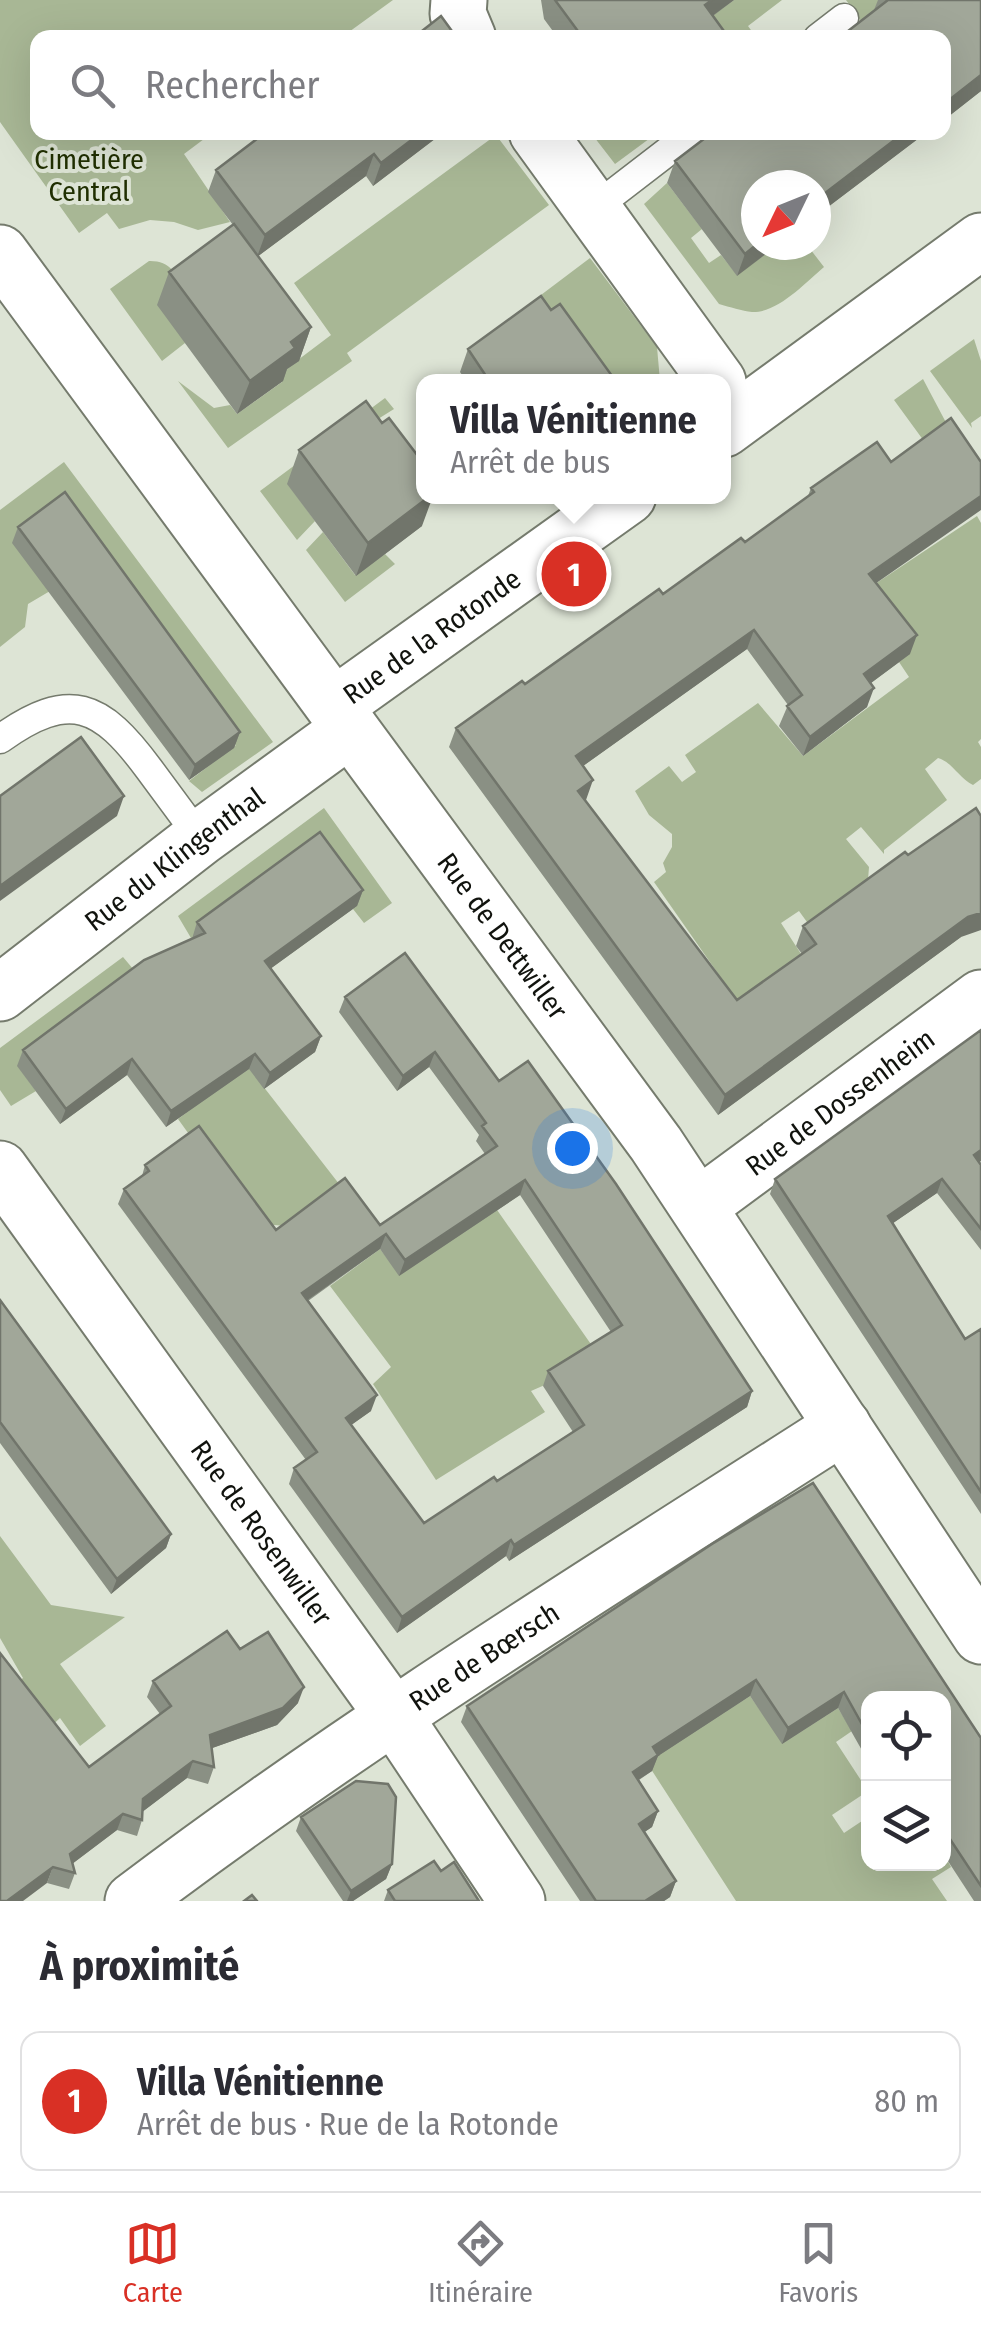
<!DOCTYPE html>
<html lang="fr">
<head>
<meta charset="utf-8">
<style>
	body { margin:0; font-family:"Fira Sans Condensed",sans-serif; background:#f2f2f3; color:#2b2b33 }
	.controls { position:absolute; right:30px; bottom:30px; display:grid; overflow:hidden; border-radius:20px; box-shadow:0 10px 40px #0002 }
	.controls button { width:90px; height:90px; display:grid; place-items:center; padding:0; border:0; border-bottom:2px solid #e1e1e2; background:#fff; color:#2b2b33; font:50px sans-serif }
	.compass { position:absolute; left:741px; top:170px; width:90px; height:90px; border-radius:50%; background:#fff; box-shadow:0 10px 40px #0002; rotate:227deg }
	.you { position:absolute; left:572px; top:1148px; width:35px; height:35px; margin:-25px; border:8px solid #fff; border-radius:50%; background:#1a73e8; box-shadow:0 0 0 15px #1a73e833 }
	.badge { display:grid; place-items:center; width:65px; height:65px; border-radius:50%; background:#d93025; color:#fff; font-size:32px; font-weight:700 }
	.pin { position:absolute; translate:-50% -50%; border:5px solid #fff; box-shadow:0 2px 10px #0006 }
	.popup { position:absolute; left:416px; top:374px; width:315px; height:130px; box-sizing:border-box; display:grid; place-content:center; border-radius:20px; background:#fff; filter:drop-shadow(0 2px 8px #0005); font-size:32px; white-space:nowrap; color:#7c7c81 }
	.popup b { font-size:38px; color:#2b2b33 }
	.popup::after { content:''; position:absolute; left:50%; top:100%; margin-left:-20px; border:20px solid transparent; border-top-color:#fff }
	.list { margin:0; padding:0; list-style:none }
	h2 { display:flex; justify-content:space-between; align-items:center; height:130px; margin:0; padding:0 40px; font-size:42px }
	h2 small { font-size:32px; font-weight:400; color:#7c7c81 }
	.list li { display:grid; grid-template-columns:65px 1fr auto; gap:30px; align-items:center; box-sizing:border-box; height:140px; margin:0 20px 20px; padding:0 20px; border:2px solid #e1e1e2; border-radius:20px }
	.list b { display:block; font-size:38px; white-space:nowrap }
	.list p { margin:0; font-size:32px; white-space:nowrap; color:#7c7c81 }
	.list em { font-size:32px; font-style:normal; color:#7c7c81 }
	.icon { flex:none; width:55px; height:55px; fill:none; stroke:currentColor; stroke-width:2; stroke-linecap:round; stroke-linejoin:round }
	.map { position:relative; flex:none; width:981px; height:1901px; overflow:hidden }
	.search { position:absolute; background:#fff; box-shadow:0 10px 40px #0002; left:30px; right:30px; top:30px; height:110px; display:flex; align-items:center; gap:25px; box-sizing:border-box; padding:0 35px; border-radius:20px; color:#7c7c81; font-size:38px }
	.sheet { height:290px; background:#fff }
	nav { display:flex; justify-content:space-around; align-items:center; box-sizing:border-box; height:140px; border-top:2px solid #e1e1e2; background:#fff; font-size:28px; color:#7c7c81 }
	nav a { display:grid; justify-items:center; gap:5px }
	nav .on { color:#d93025 }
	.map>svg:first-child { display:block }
	.green { fill:#a8b795 }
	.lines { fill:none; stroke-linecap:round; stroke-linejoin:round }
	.lane-casing { stroke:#757b6d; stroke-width:31 }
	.street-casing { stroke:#757b6d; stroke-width:59 }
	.secondary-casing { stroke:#757b6d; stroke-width:59 }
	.lane { stroke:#fff; stroke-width:28 }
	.street { stroke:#fff; stroke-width:55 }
	.secondary { stroke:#fff; stroke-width:55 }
	.wall { fill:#8a9084; fill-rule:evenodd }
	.shaded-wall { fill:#71756b }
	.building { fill:#a1a799; stroke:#71756b; stroke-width:2.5; fill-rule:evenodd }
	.labels { text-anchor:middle; stroke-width:8; stroke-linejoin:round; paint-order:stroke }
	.park-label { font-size:28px; fill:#202f01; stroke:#dde4d5 }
	.street-label { font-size:28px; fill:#11130e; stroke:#dde4d5 }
</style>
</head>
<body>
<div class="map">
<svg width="981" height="1901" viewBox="0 0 981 1901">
	<rect width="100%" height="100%" fill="#dde4d5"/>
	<path class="green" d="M0 0H393L342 37 38 38V132L212 133 184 154 230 222 198 230 174 222 150 220 119 229 107 213 79 233 0 122Z
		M734 0H782L748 26 756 37H705L697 27Z
		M846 0H887L883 20 868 31Z
		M591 133H657L615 164Z
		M496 135 549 205 347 353 352 361 228 448 178 381 214 408 230 405 237 414 282 382 278 375 331 335 294 283Z
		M667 183 702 229 691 238 709 263 721 255 737 275 778 245H807L824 267C805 283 778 313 752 312 742 311 730 307 719 304L644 204Z
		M590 258 657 347 660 381H581L533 301Z
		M149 261C190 260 182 313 185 343L162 361 110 289Z
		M974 339 981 361V416L971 423 972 428 930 371Z
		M923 379 951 432 929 448 894 400Z
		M385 398 394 409 354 434 288 484 315 521 297 540 260 491Z
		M64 462 273 742 202 792 189 781 236 745 50 591 28 604 25 627 0 647V510Z
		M977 516 981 523V739L978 742 981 747V779L973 785C959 778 952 762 938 758L925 769 947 800 884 850V854L861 827 846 839 869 867 867 893 820 940 799 911 781 923 803 957 740 1005 654 882 666 872 663 863 672 847V834L649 815 635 791 669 766 682 782 696 772 685 755 758 703 803 756 909 677 899 662 909 654 863 592Z
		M323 532 355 575 385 554 395 564 345 602 306 550Z
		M324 808 392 903 364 923 353 909 357 906 191 938 178 916Z
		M123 957 139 976 18 1066 36 1091 11 1106 0 1090V1048Z
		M235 1050 343 1189 298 1227 240 1222 235 1198 178 1119 194 1107Z
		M495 1207 602 1360 531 1391 545 1412 436 1480 373 1384 391 1367 330 1286 380 1249 400 1275Z
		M0 1536 51 1605 125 1617 60 1664 106 1726 80 1746 60 1718 44 1733 0 1696 23 1678 0 1638Z
		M750 1696 783 1743 838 1708 852 1731 836 1742 868 1791 832 1815 844 1833 868 1817V1864H944V1854L951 1867 932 1879 947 1901H736L629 1735 698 1729Z"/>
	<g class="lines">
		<g class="lane-casing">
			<path id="lane" d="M818 38 844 18
				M593 209 693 132
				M0 739C70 689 101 704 149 769 166 792 183 815 200 838"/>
		</g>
		<g class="street-casing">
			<g id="street">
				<path d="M459 0 458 14 468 38"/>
				<path d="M537 132 718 382"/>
				<path d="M724 429 981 241"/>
				<path id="s1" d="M334 706 628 496"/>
				<path id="s2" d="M0 993 200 838 350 729"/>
				<path id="s3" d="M0 1169 393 1715 517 1901"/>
				<path id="s4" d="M699 1206 981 998"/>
				<path id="s5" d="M133 1901C360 1729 603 1580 843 1426"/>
			</g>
		</g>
		<g class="secondary-casing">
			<g id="secondary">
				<path id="s6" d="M0 253 656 1144 981 1636"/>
			</g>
		</g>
		<use href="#lane" class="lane"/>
		<use href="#street" class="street"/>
		<use href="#secondary" class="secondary"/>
	</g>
	<path class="wall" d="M541 0H734L713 16 729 38H558L544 19Z
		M878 0H981V91L944 120V38L874 10Z
		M444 132 373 186 366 176 258 256 311 327 299 361 287 369 283 381 237 414 157 305 169 272 233 225 208 192 216 170Z
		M709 132H927L816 216V185L756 245 737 276 667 183 675 161 709 135Z
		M551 310 615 380V382H467L460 372 468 349Z
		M382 423 424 464 421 476 422 526 356 576 287 484 299 450Z
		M811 488 876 583 910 654 871 683 867 707 803 756 779 726 788 705 747 649 583 766 585 801 737 1000 802 954 796 946 803 926 961 937 718 1115 449 747 456 728 745 542 808 496Z
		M18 527 240 732 234 748 189 780 12 543Z
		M363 890 357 906 270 969 321 1036 315 1052 264 1089 249 1069 166 1127 127 1075 60 1124 17 1066 23 1050 192 939 197 922Z
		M345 997 499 1081 752 1391 747 1407 509 1561 506 1556 397 1633 289 1484 294 1468 306 1460 118 1204 124 1189 142 1176 145 1165 276 1230 380 1225 485 1154 476 1141 479 1135 429 1067 397 1091 339 1012ZM520 1195 611 1332 548 1371 543 1386 573 1432 497 1481 424 1523 351 1425 371 1411 308 1301 380 1249 399 1276Z
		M979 1162 981 1165V1250L937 1193 893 1223 965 1339 981 1329V1514L770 1194 775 1179Z
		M0 1300 171 1534 166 1548 111 1594 0 1443Z
		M813 1483 981 1738V1901H974L944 1855V1698H868V1761L838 1708 782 1744 750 1696 658 1756 652 1771 639 1780 658 1811 652 1827 644 1832 676 1881 670 1897 664 1901H580L461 1722 467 1706 712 1544Z
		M240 1649 298 1703 277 1725 212 1748 214 1767 208 1784 187 1778 143 1811 142 1820 137 1836 117 1830 72 1864 75 1873 69 1889 47 1883 89 1767 160 1714 147 1697 153 1681Z
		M301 1817 392 1864 386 1879 353 1901H343L296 1831Z
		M441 1871 479 1901H384L388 1890Z"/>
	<path class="shaded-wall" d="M712 0H734L697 27 705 5Z
		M981 75V91L944 120V104Z
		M422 132H444L373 186 381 163Z
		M905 132H927L816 216V200Z
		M374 154 366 176 257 257 265 235Z
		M756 245H778L737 276 745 254Z
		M311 327 299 361 287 369 283 381 237 414 250 381 291 342Z
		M430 496H433L422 526 356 576 368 543Z
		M981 496V510L862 593 869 574Z
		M754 630 747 649 569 776 576 756Z
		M917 635 910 654 856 694 864 674Z
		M874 688 867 707 803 756 810 737Z
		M240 732 234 748 189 780 195 765Z
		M593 780 586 800 571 811 578 791Z
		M124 796 117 816 0 901V886Z
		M363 890 357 906 259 977 265 961Z
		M981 913V930L961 937 718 1115 725 1095 968 917Z
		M321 1036 315 1052 264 1089 270 1073Z
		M435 1052 429 1067 397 1091 403 1076Z
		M255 1054 249 1069 166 1127 171 1111Z
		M132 1059 127 1075 60 1124 66 1109Z
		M981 1150V1161L969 1170 974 1155Z
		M942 1179 937 1193 883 1230 888 1216Z
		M525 1180 520 1195 399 1276 405 1260Z
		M386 1234 380 1249 296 1308 302 1293Z
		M752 1391 747 1407 509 1561 514 1545Z
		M377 1395 371 1411 340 1433 346 1418Z
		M171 1534 166 1548 111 1594 117 1579Z
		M511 1540 506 1556 397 1633 402 1617Z
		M756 1680 750 1696 658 1756 652 1771 627 1787 633 1772 653 1747Z
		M304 1687 298 1703 277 1725 204 1751 210 1735Z
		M844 1692 838 1708 782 1744 788 1728Z
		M193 1761 187 1778 137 1816 143 1799Z
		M658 1811 652 1827 633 1840 639 1824Z
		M123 1814 117 1830 64 1870 70 1854Z
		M392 1864 386 1879 353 1901H347L351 1891Z
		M53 1867 47 1883 23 1901H7Z
		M676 1881 670 1897 664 1901H645Z"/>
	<path class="building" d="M555 0H712L705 5 729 38H583Z
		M888 0H981V75L944 104V38H839Z
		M441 16 457 38H413Z
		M266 132H422L381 163 374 154 265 235 216 170Z
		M713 132H905L816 200V185H756V245L745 254 675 161Z
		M234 224 311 327 291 342 295 348 250 381 169 272Z
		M541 296 551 310 560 304 615 380 613 382H490L468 349Z
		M366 401 382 423 389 418 424 464V467L418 471 424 479V496H430L368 543 299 450Z
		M951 418 981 462V496L869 574 917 635 864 674 874 688 810 737 787 706 802 695 754 630 576 756 593 780 578 791 737 1000 816 944 803 926 905 852 908 855 976 808 981 816V913L968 917 725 1095 456 728 522 681 525 684 659 589 663 594 741 538 745 542 814 492 811 488 877 442 891 462Z
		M65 492 240 732 195 765 18 527Z
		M81 737 124 796 0 886V796Z
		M320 832 363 890 265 961 321 1036 270 1073 255 1054 171 1111 132 1059 66 1109 23 1050 144 960 205 933 197 922Z
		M405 953 499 1081 528 1061 616 1184 752 1391 514 1545 511 1540 402 1617 294 1468 317 1452 124 1189 149 1171 145 1165 199 1126 276 1230 345 1178 380 1225 497 1146 482 1126 486 1123 435 1052 403 1076 345 997ZM525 1180 622 1325 548 1371 584 1425 497 1481 494 1477 424 1523 346 1418 377 1395 302 1293 386 1234 405 1260Z
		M981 1030V1150L974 1155 981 1165V1229L942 1179 888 1216 965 1339 981 1329V1492L775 1179Z
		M0 1300 171 1534 117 1579 0 1422Z
		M813 1483 981 1738V1886L944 1830V1698H868V1735L844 1692 788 1728 756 1680 653 1747 658 1755 633 1772 658 1811 639 1824 676 1881 645 1901H596L467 1706 712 1544Z
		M227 1631 240 1649 268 1632 304 1687 283 1708 210 1735 214 1767 193 1761 143 1799 142 1820 123 1814 70 1854 75 1873 53 1867 7 1901H0V1653L89 1767 171 1706 153 1681Z
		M356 1781 388 1784 396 1797 392 1864 351 1891 301 1817Z
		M434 1861 441 1871 454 1862 479 1901H395L388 1890Z
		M252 1895 257 1901H244Z"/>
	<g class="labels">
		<g class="park-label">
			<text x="89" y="169">Cimetière<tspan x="89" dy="32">Central</tspan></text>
		</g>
		<g class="street-label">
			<text dy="10" stroke="none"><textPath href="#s1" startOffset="120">Rue de la Rotonde</textPath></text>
			<text dy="10" stroke="none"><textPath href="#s2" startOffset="220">Rue du Klingenthal</textPath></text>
			<text dy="10" stroke="none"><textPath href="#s6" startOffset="848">Rue de Dettwiller</textPath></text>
			<text dy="10" stroke="none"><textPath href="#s4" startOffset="175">Rue de Dossenheim</textPath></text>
			<text dy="10" stroke="none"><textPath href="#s3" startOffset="448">Rue de Rosenwiller</textPath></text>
			<text dy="10" stroke="none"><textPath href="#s5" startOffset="428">Rue de Bœrsch</textPath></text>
		</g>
	</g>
</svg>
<div class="controls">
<button><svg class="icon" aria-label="locate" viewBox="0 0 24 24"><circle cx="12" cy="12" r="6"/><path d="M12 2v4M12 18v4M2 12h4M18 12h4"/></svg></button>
<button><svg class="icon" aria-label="layers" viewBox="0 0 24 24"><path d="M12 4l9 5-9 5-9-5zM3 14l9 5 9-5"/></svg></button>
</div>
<svg class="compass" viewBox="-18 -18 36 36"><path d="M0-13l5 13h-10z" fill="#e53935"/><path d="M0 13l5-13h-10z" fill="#7c7c81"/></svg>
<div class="you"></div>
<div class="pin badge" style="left:574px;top:574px">1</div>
<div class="popup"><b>Villa Vénitienne</b>Arrêt de bus</div>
<div class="search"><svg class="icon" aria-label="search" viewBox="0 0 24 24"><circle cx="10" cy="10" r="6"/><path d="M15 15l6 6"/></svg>Rechercher</div>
</div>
<section class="sheet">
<h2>À proximité<small></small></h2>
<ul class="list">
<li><span class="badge">1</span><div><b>Villa Vénitienne</b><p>Arrêt de bus · Rue de la Rotonde</p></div><em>80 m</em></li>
</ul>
</section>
<nav>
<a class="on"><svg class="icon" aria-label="map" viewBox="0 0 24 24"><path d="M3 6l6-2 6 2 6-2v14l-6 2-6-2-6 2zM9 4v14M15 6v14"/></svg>Carte</a>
<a><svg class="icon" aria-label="directions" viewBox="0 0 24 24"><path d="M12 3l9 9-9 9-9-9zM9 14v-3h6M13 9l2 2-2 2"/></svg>Itinéraire</a>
<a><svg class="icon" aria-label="saved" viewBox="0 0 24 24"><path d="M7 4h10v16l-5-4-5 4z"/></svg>Favoris</a>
</nav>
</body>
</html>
